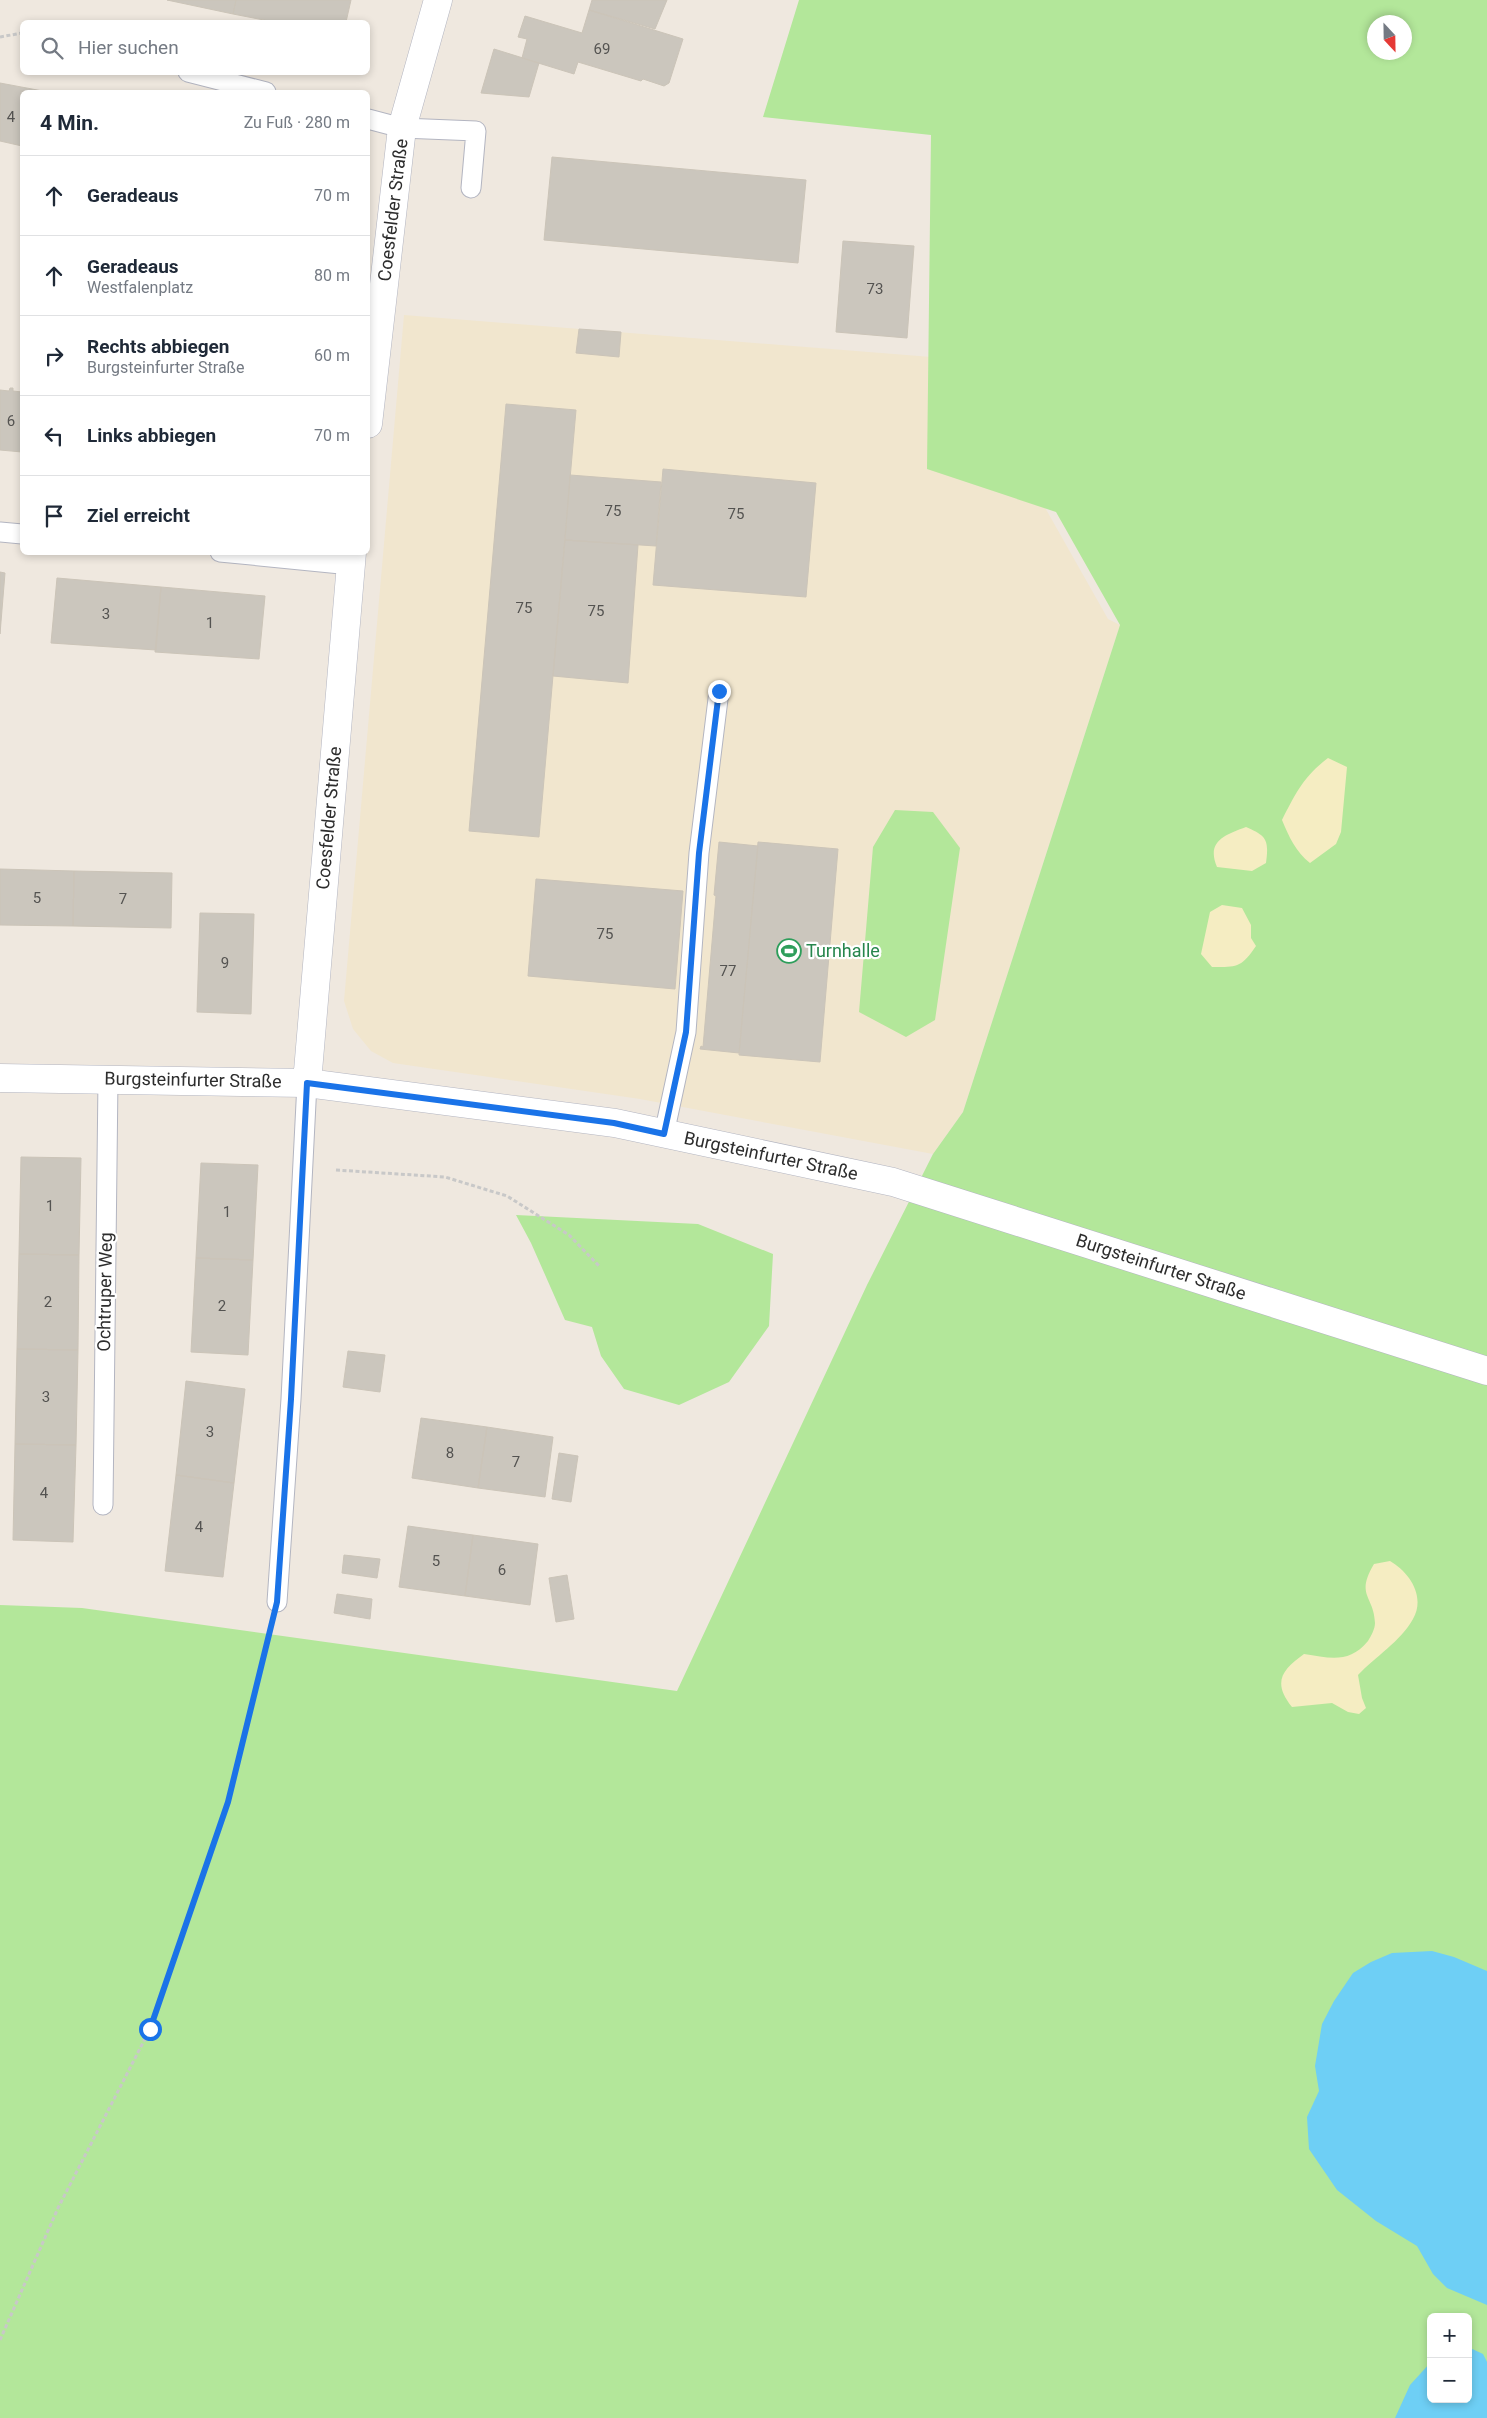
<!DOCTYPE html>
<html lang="de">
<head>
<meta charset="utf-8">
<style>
	body { margin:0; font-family:Roboto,sans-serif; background:#f6f6f7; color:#1f2937 }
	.controls { position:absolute; right:15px; bottom:15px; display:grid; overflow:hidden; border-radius:8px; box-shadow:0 2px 8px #0003 }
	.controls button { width:45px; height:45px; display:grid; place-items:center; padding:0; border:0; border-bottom:1px solid #e0e1e3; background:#fff; color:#1f2937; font:25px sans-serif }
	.compass { position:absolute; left:1367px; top:15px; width:45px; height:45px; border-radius:50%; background:#fff; box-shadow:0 2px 8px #0003; rotate:158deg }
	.stop { position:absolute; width:15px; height:15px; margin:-11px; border:4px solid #1a73e8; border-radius:50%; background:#fff }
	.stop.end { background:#1a73e8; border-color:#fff; box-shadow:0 1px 5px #0008 }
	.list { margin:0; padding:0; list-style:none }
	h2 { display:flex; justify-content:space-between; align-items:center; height:65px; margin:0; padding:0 20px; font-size:21px }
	h2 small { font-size:16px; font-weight:400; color:#747a83 }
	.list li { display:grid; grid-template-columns:32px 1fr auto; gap:15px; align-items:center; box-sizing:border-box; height:80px; padding:0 20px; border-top:1px solid #e0e1e3 }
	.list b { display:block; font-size:19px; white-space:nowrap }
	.list p { margin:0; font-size:16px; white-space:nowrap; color:#747a83 }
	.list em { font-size:16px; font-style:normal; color:#747a83 }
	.icon { flex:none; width:28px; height:28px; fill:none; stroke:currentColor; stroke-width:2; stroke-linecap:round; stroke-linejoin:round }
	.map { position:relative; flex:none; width:1487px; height:2418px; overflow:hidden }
	.search { position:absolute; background:#fff; box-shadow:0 2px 8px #0003; left:20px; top:20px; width:350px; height:55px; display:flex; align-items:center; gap:12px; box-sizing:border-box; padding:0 18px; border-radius:8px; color:#747a83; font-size:19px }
	.panel { position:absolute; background:#fff; box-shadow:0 2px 8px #0003; left:20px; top:90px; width:350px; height:465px; border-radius:8px }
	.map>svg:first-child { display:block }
	.education { fill:#f1e6ce }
	.green { fill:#b3e79a; fill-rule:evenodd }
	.sand { fill:#f5edc2 }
	.water { fill:#6ecff5 }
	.building { fill:#cbc6bd; stroke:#cbc4b8 }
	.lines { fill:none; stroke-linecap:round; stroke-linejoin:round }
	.lane-casing { stroke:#b3b5c1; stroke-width:21 }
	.street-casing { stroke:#b3b5c1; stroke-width:29 }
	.path { stroke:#c8c8c8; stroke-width:3; stroke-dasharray:4 2.5; stroke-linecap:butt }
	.lane { stroke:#fff; stroke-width:19 }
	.street { stroke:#fff; stroke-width:28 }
	.route { stroke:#1a73e8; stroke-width:6 }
	.labels { text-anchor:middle; stroke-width:4.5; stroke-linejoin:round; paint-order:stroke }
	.number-label { font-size:15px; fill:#545351 }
	.street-label { font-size:18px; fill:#2d2d2d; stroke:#fff }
	.leisure-label { font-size:18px; fill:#27864d; stroke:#fff; text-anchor:start }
</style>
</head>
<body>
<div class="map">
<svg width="1487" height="2418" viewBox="0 0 1487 2418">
	<rect width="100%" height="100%" fill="#efe8df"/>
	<path class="education" d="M404 315 944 358 1004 435 1108 619 1120 625 963 1112 933 1154 640 1099 393 1063 371 1051 353 1029 344 1001Z"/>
	<path class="green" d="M799 0H1487V2418H0V1605L82 1608 677 1691 867 1285 933 1154 963 1112 1120 625 1056 512 927 469 931 135 763 117ZM1374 22H1404V52H1374ZM1431 2317H1468V2399H1431Z
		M895 810 933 812 960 848 935 1020 906 1037 859 1012 873 847Z
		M516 1215 698 1224 773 1254 769 1326 729 1382 679 1405 624 1389 601 1356 592 1327 565 1320 531 1243Z"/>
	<path class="sand" d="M1328 758 1347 767 1341 832 1336 844 1310 863C1296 852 1289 837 1282 820 1295 794 1304 776 1328 758Z
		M1246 827C1267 836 1269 840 1266 863L1252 871 1217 867C1206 841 1225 835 1246 827Z
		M1222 905 1242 908 1251 925V938L1256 946C1241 968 1237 967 1212 967L1201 954 1210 912Z
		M1390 1561C1409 1572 1426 1596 1413 1619 1401 1641 1375 1657 1358 1675L1362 1698 1366 1708 1359 1714 1348 1712 1332 1703 1292 1707C1272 1682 1282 1670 1304 1654 1330 1658 1349 1664 1368 1641 1371 1636 1375 1629 1375 1623 1374 1595 1355 1596 1374 1564Z"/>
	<path class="water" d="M1432 1951 1454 1957 1487 1971V2305L1447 2288 1433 2274 1417 2246 1376 2221 1337 2190 1309 2149 1307 2117 1319 2091 1315 2066 1322 2024 1334 2001 1353 1973 1371 1962 1392 1953Z
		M1468 2347 1483 2354 1487 2362V2418H1395L1410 2385 1431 2362V2399H1468Z"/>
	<path class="building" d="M167 0H236L233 14Z
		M236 0H351L346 22H274L233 14Z
		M592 0H667L655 29 589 10Z
		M589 10 683 39 669 83 664 86 643 79 641 81 578 62 574 74 522 58 527 39 518 37 525 16 582 33Z
		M494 49 539 63 529 97 481 93Z
		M0 83 48 92H22V146L0 141Z
		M552 157 806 180 798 263 544 240Z
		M843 241 914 246 907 338 836 332Z
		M579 329 621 332 619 357 576 353Z
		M10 388H13V391L22 392V452L0 450V390L9 391Z
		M506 404 576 410 539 837 469 831Z
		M663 469 816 483 806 597 653 585Z
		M570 475 661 482 656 546 565 540Z
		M565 540 638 545 628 683 553 676Z
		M0 572 5 573 0 634Z
		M57 578 161 587 156 650 51 643Z
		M161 587 265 596 259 659 155 652Z
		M719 842 758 846 739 1053 700 1049 701 1046 703 1047 716 896 714 895Z
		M758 842 838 849 820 1062 739 1055Z
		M0 869 74 871 73 926 0 925Z
		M74 871 172 873 171 928 73 926Z
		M536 879 683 891 675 989 528 976Z
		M200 913 254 914 251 1014 197 1012Z
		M21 1157 81 1158 79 1255 19 1254Z
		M201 1163 258 1165 253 1260 196 1258Z
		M19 1254 79 1255 78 1350 17 1349Z
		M196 1258 253 1260 248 1355 191 1352Z
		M17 1349 78 1350 76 1445 15 1444Z
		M348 1351 385 1355 380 1392 343 1387Z
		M186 1381 245 1389 234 1483 176 1475Z
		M421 1418 487 1427 478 1488 412 1478Z
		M487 1427 553 1437 545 1497 478 1488Z
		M15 1444 76 1445 73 1542 13 1540Z
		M559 1453 578 1456 571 1502 552 1499Z
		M176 1475 234 1483 223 1577 165 1571Z
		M408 1526 473 1535 465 1596 399 1587Z
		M473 1535 538 1544 530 1605 465 1596Z
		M344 1555 380 1559 377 1578 342 1573Z
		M567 1575 574 1619 556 1622 549 1578Z
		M337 1594 372 1599 370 1619 334 1613Z"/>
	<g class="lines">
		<g class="lane-casing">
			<path id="lane" d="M188 72 266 92
				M368 119 402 128 476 131 471 188
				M0 532 22 534
				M220 552 351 565
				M664 1134 686 1032 699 853 719 691
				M103 1505 108 1079
				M277 1602 291 1399 307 1083"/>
		</g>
		<g class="street-casing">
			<path id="street" d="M368 424 402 128 438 0
				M0 1078 307 1083 615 1123 893 1182 1487 1371
				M307 1083 352 552"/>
		</g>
		<path class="path" d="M0 37 22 33
			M336 1170 445 1177 507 1196 569 1235 600 1267
			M0 2340 58 2208 150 2029 228 1802 270 1632"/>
		<use href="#lane" class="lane"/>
		<use href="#street" class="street"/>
	</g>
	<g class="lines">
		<path class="route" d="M150 2029 228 1802 277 1602 291 1399 307 1083 614 1123 664 1134 686 1032 699 853 719 691"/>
	</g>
	<defs>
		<g id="stadium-ring" transform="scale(1.25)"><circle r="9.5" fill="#fff" stroke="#2e9e5b" stroke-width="1.5"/><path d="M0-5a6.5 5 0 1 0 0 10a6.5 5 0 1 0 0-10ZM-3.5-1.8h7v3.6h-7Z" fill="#2e9e5b"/></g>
	</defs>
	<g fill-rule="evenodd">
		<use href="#stadium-ring" x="789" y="951"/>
	</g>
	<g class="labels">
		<g class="number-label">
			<text x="602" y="54">69</text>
			<text x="11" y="122">4</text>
			<text x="875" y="294">73</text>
			<text x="11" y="426">6</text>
			<text x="613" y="516">75</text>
			<text x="736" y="519">75</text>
			<text x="524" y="613">75</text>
			<text x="596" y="616">75</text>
			<text x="106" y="619">3</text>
			<text x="210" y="628">1</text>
			<text x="37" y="903">5</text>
			<text x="123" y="904">7</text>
			<text x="605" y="939">75</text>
			<text x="225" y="968">9</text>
			<text x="728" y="976">77</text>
			<text x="50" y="1211">1</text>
			<text x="227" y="1217">1</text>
			<text x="48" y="1307">2</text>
			<text x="222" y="1311">2</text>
			<text x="46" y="1402">3</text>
			<text x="210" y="1437">3</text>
			<text x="450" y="1458">8</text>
			<text x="516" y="1467">7</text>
			<text x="44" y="1498">4</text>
			<text x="199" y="1532">4</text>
			<text x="436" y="1566">5</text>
			<text x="502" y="1575">6</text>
		</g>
		<g class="street-label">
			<text transform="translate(393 210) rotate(-83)" y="6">Coesfelder Straße</text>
			<text transform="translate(329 818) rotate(-85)" y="6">Coesfelder Straße</text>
			<text transform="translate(193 1080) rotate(1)" y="6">Burgsteinfurter Straße</text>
			<text transform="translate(771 1156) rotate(12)" y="6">Burgsteinfurter Straße</text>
			<text transform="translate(1161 1267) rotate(18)" y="6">Burgsteinfurter Straße</text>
			<text transform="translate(105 1292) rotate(-89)" y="6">Ochtruper Weg</text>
		</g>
		<g class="leisure-label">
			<text x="806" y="957">Turnhalle</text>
		</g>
	</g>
</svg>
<div class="controls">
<button>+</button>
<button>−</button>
</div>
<svg class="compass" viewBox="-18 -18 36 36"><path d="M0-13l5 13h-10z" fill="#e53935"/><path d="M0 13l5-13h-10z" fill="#747a83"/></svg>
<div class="stop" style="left:150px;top:2029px"></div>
<div class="stop end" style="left:719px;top:691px"></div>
<div class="search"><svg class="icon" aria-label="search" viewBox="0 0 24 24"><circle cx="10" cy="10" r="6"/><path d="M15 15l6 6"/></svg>Hier suchen</div>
<section class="panel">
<h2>4 Min.<small>Zu Fuß · 280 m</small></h2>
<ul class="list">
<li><svg class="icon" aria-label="ahead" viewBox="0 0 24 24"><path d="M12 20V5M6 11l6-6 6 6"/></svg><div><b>Geradeaus</b></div><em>70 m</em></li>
<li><svg class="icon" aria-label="ahead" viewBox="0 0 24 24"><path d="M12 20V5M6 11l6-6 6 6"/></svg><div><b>Geradeaus</b><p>Westfalenplatz</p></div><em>80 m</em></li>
<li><svg class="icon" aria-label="right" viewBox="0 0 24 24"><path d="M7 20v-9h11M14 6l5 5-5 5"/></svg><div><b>Rechts abbiegen</b><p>Burgsteinfurter Straße</p></div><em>60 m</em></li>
<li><svg class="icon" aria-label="left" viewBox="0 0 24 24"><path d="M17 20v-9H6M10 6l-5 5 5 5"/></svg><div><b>Links abbiegen</b></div><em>70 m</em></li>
<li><svg class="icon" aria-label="arrive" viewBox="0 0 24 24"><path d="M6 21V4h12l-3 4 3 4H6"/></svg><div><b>Ziel erreicht</b></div></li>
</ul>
</section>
</div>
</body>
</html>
